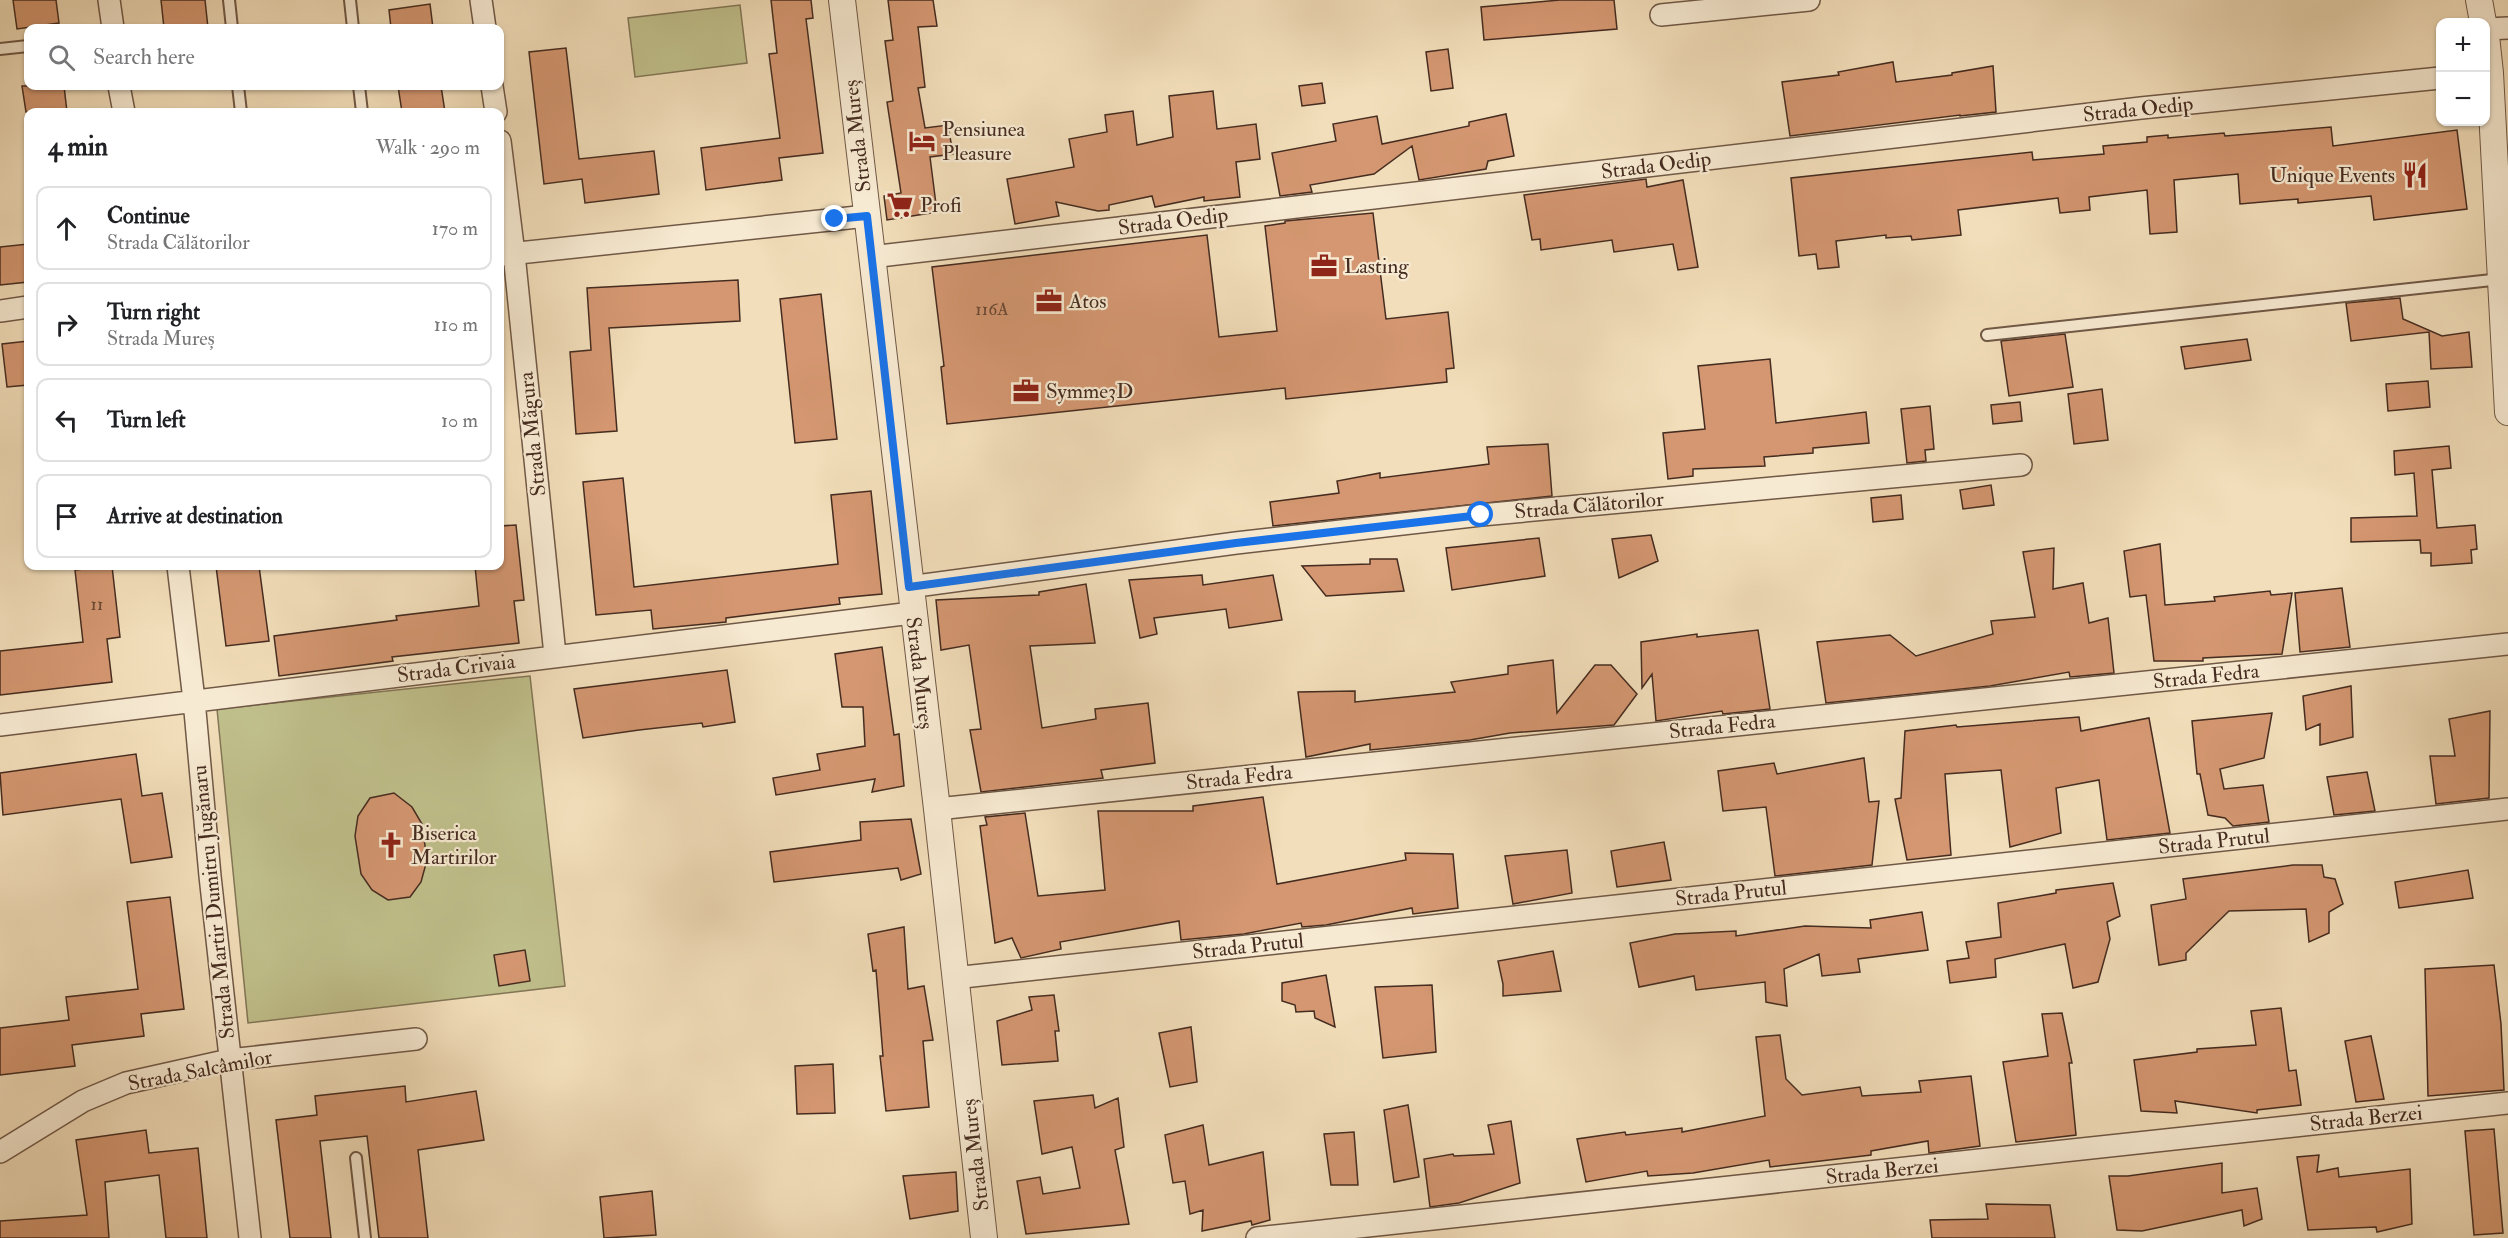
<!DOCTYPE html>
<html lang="en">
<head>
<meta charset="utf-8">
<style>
	body { margin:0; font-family:"IM FELL Double Pica",serif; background:#f6f6f6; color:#202124 }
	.controls { position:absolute; right:18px; top:18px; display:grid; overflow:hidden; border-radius:12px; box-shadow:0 2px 4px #0004 }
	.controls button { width:54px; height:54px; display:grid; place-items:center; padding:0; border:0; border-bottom:2px solid #e0e0e0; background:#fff; color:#202124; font:30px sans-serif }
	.stop { position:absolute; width:18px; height:18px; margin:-14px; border:4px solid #1a73e8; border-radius:50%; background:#fff }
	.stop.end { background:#1a73e8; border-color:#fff; box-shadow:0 2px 6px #0008 }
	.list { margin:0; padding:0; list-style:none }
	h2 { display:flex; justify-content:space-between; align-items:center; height:78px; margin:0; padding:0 24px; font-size:26px }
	h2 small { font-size:20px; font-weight:400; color:#757577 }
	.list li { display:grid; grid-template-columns:39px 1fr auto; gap:18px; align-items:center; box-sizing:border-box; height:84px; margin:0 12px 12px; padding:0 12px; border:2px solid #e0e0e0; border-radius:12px }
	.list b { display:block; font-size:22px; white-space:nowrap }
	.list p { margin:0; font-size:20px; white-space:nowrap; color:#757577 }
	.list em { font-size:20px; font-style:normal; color:#757577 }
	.icon { flex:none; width:33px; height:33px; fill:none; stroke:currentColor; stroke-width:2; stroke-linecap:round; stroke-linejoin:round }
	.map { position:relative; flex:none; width:2508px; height:1238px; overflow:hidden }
	.search { position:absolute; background:#fff; box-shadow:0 2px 4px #0004; left:24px; top:24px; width:480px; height:66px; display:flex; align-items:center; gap:15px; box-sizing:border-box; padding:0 21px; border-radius:12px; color:#757577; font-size:22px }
	.panel { position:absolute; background:#fff; box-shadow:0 2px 4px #0004; left:24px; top:108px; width:480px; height:462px; border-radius:12px }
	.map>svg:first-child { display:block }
	.green { fill:#c0c08c; stroke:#827656; stroke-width:1.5 }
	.building { fill:#d49771; stroke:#452c20; stroke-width:1.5 }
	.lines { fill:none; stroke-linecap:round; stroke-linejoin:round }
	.service-casing { stroke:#705846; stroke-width:14 }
	.minor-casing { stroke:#705846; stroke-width:24 }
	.tertiary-casing { stroke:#705846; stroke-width:28 }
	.service { stroke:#f7ead2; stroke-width:10 }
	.minor { stroke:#f7ead2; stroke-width:21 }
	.tertiary { stroke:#f7ead2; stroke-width:26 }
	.route { stroke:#1a73e8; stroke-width:8 }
	.labels { text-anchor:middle; stroke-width:4.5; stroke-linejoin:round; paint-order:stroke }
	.number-label { font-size:18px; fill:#694734 }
	.street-label { font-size:21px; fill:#452c20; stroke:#f7ead2 }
	.poi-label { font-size:21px; fill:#452c20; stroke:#f7ead2; text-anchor:start }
</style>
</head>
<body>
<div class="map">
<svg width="2508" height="1238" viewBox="0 0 2508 1238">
	<rect width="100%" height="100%" fill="#f2deba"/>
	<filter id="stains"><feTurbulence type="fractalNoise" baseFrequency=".00333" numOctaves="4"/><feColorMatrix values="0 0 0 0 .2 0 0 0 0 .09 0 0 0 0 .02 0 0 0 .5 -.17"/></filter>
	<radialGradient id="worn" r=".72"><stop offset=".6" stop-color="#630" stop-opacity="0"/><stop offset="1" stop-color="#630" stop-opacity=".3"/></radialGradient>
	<path class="green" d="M740 5 747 63 635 77 628 18Z
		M530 676 565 986 248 1023 217 709Z"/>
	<path class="building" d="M13 0H56L59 23 17 29Z
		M161 0H205L208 28H164Z
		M771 0H811L813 18 806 19 823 153 779 158 782 180 706 190 701 148 780 138 769 54 777 53Z
		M888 0H933L937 26 918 27 925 87 918 88 925 128 948 125 953 154 930 157 937 212 887 220 884 196 901 193 887 102 893 101 885 41 893 40Z
		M1560 0H1614L1617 29 1484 40 1481 7Z
		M430 4 433 28H391L389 10Z
		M566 48 579 159 654 151 659 194 585 203 582 179 544 184 529 52Z
		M1448 49 1453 88 1431 91 1426 52Z
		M1893 62 1896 82 1952 75V73L1993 66 1996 112 1960 116V115L1790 136 1782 82 1839 75 1838 72Z
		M1322 83 1325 103 1302 106 1299 86Z
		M22 86H64L67 112H26Z
		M398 86H441L445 112H402Z
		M1213 91 1217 129 1256 124 1260 159 1236 162 1240 197 1204 201V197L1155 207 1152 196 1109 205V210L1098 211 1056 202 1059 216 1015 224 1007 179 1074 167 1069 139 1107 132 1105 115 1133 111 1137 145 1173 137 1169 96Z
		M1506 114 1514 156 1488 161 1486 169 1419 180 1412 146 1374 174 1310 185 1312 192 1280 196 1272 153 1336 141 1333 124 1377 116 1382 144 1469 126V122Z
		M2331 127 2333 146 2457 130 2467 209 2374 220 2371 196 2298 203V199L2240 204 2238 174 2174 180 2177 232 2150 234 2147 190 2089 197 2090 210 2060 213 2058 198 1958 210 1961 235 1912 240 1911 236 1886 238V235L1836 241 1839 267 1818 269 1816 254 1799 256 1791 178 2032 152 2033 160 2104 154 2103 146 2147 142V137L2168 135V138L2224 133 2225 136Z
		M1646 179 1647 187 1683 180 1698 267 1678 270 1673 244 1614 252 1612 240 1541 250 1540 239 1532 240 1524 195Z
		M1373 213 1386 319 1448 312 1454 368 1446 369 1447 382 1286 399 1285 388 947 424 941 367 944 366 932 267 1207 235 1219 337 1277 331 1265 226 1285 223V221Z
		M28 244V282L0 285V247Z
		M738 280 740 321 609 328 617 431 576 434 570 352 591 350 587 288Z
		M821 294 837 439 795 443 780 299Z
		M2400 298 2403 319 2442 336 2469 332 2472 367 2431 369 2429 332 2351 341 2346 303Z
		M2065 334 2073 387 2009 396 2001 341Z
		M2247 339 2251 360 2185 369 2181 347Z
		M28 341V385L7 387 2 344Z
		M1770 359 1776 423 1866 412 1869 443 1813 448V453L1764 457 1765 466 1693 469V476L1668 479 1663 433 1705 429 1698 366Z
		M2428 381 2430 407 2388 411 2386 384Z
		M2102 389 2108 440 2074 444 2068 394Z
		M2020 402 2022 421 1993 424 1991 405Z
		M1930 406 1934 449 1925 450 1926 461 1907 463 1901 409Z
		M1548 444 1552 496 1273 526 1270 502 1339 493 1337 481 1380 473V478L1489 464 1487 447Z
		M2449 446 2451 468 2432 470 2437 528 2475 525 2477 549 2471 550 2472 563 2431 566V553H2421L2420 540 2351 542V518L2417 516 2414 473 2395 475 2394 451Z
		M623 478 634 587 838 564 831 495 871 491 882 594 839 598 840 604 726 618V622L653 629 651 610 596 615 583 482Z
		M1991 485 1994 505 1963 509 1960 490Z
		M1901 495 1903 519 1873 522 1871 498Z
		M516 525 524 600 514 601 519 643 392 657 393 661 279 676 274 636 397 620 396 616 479 606 475 566H500V526Z
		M1651 535 1658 561 1619 578 1612 539Z
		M1539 538 1545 576 1452 590 1446 548Z
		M2160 544 2165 605 2215 601 2214 597 2270 591 2271 595 2292 593 2282 654 2203 658V661H2154L2146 595 2130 597 2124 551Z
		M2054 548 2053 589 2083 583 2089 623 2108 618 2114 673 2070 677 2069 672 1990 686 1826 703 1817 642 1890 635 1916 656 1993 634 1991 621 2035 617 2023 552Z
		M1370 559H1397L1404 591 1326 596 1302 566 1370 564Z
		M112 566 120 637 107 639 112 682 0 695V651L83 642 75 570Z
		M216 566H259L269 641 226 646Z
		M1202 575 1203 585 1273 575 1282 620 1229 628 1226 609 1154 618 1157 634 1140 638 1129 580Z
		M1086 584 1095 643 1030 646 1042 728 1096 719 1095 709 1148 703 1155 763 1101 770 1103 778 981 792 970 730 981 729 969 645 941 650 936 600 1039 595V592Z
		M2342 588 2350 647 2300 652 2295 593Z
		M1758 630 1770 709 1723 714 1722 711 1656 721 1652 674 1642 688 1641 642 1697 634V637Z
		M882 647 894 735 899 734 904 786 872 792 875 779 776 795 773 778 820 770 817 754 865 746 863 707H842L835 654Z
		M1553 660 1557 713 1595 665H1611L1637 694 1614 725 1510 733 1470 740 1370 750V744L1306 757 1298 692 1355 691V702L1455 692 1451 682 1508 674V666Z
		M727 670 735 722 703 727 702 723 639 730 583 738 574 689Z
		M2351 686 2353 737 2320 745V724L2306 730 2303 696Z
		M2490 711 2489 798 2436 804 2430 756H2455L2449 719Z
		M2272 713 2264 758 2220 769 2224 789 2263 785 2269 822 2233 826 2225 818 2208 815 2200 774H2197L2192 721Z
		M2079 717 2081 731 2149 718 2170 833 2107 840 2099 780 2056 788 2061 833 2010 847 2001 770 1945 774 1951 855 1907 860 1895 799 1901 798 1905 731 1956 725 1957 727Z
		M136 754 142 796 162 793 172 857 131 863 121 799 3 815 0 773Z
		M1864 758 1869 802 1879 801 1872 865 1775 876 1766 807 1723 811 1718 771 1774 763 1777 774Z
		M2367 772 2375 811 2334 815 2327 777Z
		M394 793 412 807 422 824 427 860 421 882 410 897 388 900 372 890 361 874 355 836 358 816 370 798Z
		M1263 797 1277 884 1406 860 1405 853 1453 854 1458 908 1413 914 1412 908 1326 925 1302 927 1301 923 1244 934 1181 940 1179 921 1060 942 1061 949 1021 958 1012 938 995 943 980 826 987 825 985 817 1025 813 1038 896 1105 890 1098 811H1193V806Z
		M911 819 921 874 901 880 898 868 774 882 770 852 861 840 860 822Z
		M1664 842 1671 880 1617 887 1611 851Z
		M1567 850 1572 893 1513 904 1505 856Z
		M2293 865H2322L2324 877 2335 879 2343 904 2329 912V933L2309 942 2306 909 2229 911 2186 953V960L2159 965 2151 905 2186 899 2183 879Z
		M2468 870 2473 898 2399 908 2395 882Z
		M2113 883 2120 916 2107 922 2110 939 2098 982 2073 988 2065 944 1995 959 1996 977 1950 983 1947 961 1969 958 1966 942 2001 937 1998 903 2056 893V890Z
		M170 897 184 1009 141 1014 144 1036 72 1045 75 1066 0 1075V1028L69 1020 66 997 138 989 127 902Z
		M1922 912 1928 950 1858 959 1860 972 1822 976 1819 954 1784 969 1787 1006 1766 1002 1765 982 1696 990 1694 976 1639 987 1630 943 1675 934 1736 931V936L1805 926 1871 928 1870 920Z
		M904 927 908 989 924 986 933 1040 923 1041 929 1107 886 1111 880 1056H883L876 970 873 971 868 934Z
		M525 950 530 981 499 986 494 955Z
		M1553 951 1561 991 1503 996V984L1498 961Z
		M2494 965 2501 1024 2504 1090 2428 1096 2425 969Z
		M1326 975 1335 1027 1315 1018 1314 1011 1296 1012 1295 1005 1282 1001V983Z
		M1432 985 1436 1052 1383 1058 1375 987Z
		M1054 995 1059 1031H1055L1058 1061 1002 1065 997 1021 1032 1010 1029 997Z
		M2281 1008 2289 1071 2296 1070 2301 1105 2257 1110V1113L2175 1101 2177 1113 2141 1111 2134 1060 2197 1052V1049L2256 1045 2251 1011Z
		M2062 1013 2072 1063H2069L2076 1135 2016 1142 2003 1062 2048 1056 2042 1014Z
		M1191 1027 1197 1082 1170 1087 1159 1033Z
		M1780 1035 1786 1079 1802 1095 1860 1087 1862 1096 1921 1092 1919 1081 1971 1076 1980 1146 1929 1153 1928 1141 1871 1151V1155L1770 1167 1769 1160 1693 1173 1648 1176 1647 1171 1586 1182 1577 1139 1625 1132 1626 1135 1682 1128V1132L1765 1116 1756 1037Z
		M2371 1036 2384 1099 2356 1102 2345 1041Z
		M833 1064 835 1113 797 1114 795 1066Z
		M405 1086 406 1102 476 1091 484 1140 418 1150 428 1238H379L367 1136 320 1141 331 1238H290L276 1120 317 1115 315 1096Z
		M1093 1095 1095 1108 1118 1098 1124 1147 1115 1150 1129 1224 1026 1234 1017 1181 1040 1177 1043 1194 1080 1188 1072 1147 1042 1154 1034 1101Z
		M1408 1105 1419 1177 1394 1182 1384 1110Z
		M1511 1121 1520 1183 1459 1203 1430 1207 1424 1159 1453 1154 1454 1156 1494 1154 1488 1125Z
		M1203 1125 1209 1165 1263 1152 1270 1220 1252 1225 1251 1221 1202 1231 1203 1210 1190 1214 1185 1181 1173 1183 1165 1135Z
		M2494 1129 2503 1233 2474 1235 2465 1131Z
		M146 1130 149 1153 198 1148 207 1238H166L159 1175 105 1182 109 1238H0V1221L87 1215 76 1140Z
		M1354 1132 1358 1185H1331L1324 1134Z
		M2319 1155 2317 1172 2338 1168 2339 1177 2410 1169 2412 1224 2377 1232 2376 1227 2308 1230 2297 1157Z
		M2222 1163V1193L2257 1188 2262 1219 2244 1226 2242 1210 2142 1231 2117 1230 2109 1176H2128Z
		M956 1172 958 1211 910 1219 903 1176Z
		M652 1191 656 1235 604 1238 600 1197Z
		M1986 1204 2050 1205 2055 1238H1932L1930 1220 1988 1219Z"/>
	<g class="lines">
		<g class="service-casing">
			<path id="service" d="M229 0 232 28
				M350 0 353 28
				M0 49 28 46
				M238 86 241 112
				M359 86 362 112
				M1987 335 2501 279
				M356 1158 365 1238"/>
		</g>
		<g class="minor-casing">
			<path id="minor" d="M109 0 113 28
				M481 0 485 28
				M1661 15 1809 0
				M2486 29 2508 28
				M119 86 124 112
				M492 86 496 112
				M500 141 514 254 555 655
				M500 255 867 216
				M871 257 2141 108 2440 78
				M0 311 28 307
				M178 566 194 700 210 876 250 1238
				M909 587 1236 543 1481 515 2021 465
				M0 725 912 613
				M937 809 2508 644
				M954 978 2508 809
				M0 1152 83 1101 126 1083 229 1060 416 1039
				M1257 1238 2508 1103"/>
		</g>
		<g class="tertiary-casing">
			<path id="tertiary" d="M842 0 937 809 984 1238
				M2479 0 2483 22
				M2486 36 2490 73 2508 412"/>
		</g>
		<use href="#service" class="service"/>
		<use href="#minor" class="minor"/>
		<use href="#tertiary" class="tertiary"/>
	</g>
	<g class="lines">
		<path class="route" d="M835 219 867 216 909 587 1236 543 1481 515"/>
	</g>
	<defs>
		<g id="hotel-bare" transform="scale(2.07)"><path d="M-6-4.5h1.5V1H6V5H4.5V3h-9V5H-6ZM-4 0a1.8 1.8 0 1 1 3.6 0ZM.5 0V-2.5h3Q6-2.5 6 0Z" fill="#8f2418" stroke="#f7ead2" stroke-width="2.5" paint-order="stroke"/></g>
		<g id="restaurant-bare" transform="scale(2.07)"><path d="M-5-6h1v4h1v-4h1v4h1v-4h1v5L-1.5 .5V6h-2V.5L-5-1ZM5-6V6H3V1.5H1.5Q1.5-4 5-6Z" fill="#8f2418" stroke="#f7ead2" stroke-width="2.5" paint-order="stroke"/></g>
		<g id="supermarket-bare" transform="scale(2.07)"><path d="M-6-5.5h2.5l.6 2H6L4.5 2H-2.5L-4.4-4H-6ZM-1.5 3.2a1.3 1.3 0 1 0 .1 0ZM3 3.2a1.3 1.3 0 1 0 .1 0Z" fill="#8f2418" stroke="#f7ead2" stroke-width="2.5" paint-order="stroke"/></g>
		<g id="office-bare" transform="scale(2.07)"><path d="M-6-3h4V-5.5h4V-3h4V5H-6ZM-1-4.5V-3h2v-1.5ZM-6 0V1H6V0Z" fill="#8f2418" stroke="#f7ead2" stroke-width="2.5" paint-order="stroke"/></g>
		<g id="church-bare" transform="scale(2.07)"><path d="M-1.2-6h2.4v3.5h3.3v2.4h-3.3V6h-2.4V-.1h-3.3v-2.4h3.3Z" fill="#8f2418" stroke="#f7ead2" stroke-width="2.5" paint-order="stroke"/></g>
	</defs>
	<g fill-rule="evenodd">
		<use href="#hotel-bare" x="922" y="141"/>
		<use href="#restaurant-bare" x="2415" y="175"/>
		<use href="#supermarket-bare" x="900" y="205"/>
		<use href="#office-bare" x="1324" y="266"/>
		<use href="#office-bare" x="1049" y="301"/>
		<use href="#office-bare" x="1026" y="391"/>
		<use href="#church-bare" x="391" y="845"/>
	</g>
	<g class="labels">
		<g class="number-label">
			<text x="992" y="315">116A</text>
			<text x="97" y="610">11</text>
		</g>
		<g class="street-label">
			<text transform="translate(2138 109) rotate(-6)" y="7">Strada Oedip</text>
			<text transform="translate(857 136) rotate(-97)" y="7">Strada Mureș</text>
			<text transform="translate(1656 165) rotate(-7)" y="7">Strada Oedip</text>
			<text transform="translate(1173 221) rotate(-7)" y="7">Strada Oedip</text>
			<text transform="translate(532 434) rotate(-96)" y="7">Strada Măgura</text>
			<text transform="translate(1589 505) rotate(-5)" y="7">Strada Călătorilor</text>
			<text transform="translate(456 668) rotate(-7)" y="7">Strada Crivaia</text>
			<text transform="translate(920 673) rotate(83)" y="7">Strada Mureș</text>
			<text transform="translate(2206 676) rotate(-6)" y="7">Strada Fedra</text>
			<text transform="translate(1722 726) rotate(-6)" y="7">Strada Fedra</text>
			<text transform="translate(1239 777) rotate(-6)" y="7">Strada Fedra</text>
			<text transform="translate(2214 841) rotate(-6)" y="7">Strada Prutul</text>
			<text transform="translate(1731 893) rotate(-6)" y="7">Strada Prutul</text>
			<text transform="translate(213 902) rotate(-96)" y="7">Strada Martir Dumitru Jugănaru</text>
			<text transform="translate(1248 946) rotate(-6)" y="7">Strada Prutul</text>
			<text transform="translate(200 1070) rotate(-11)" y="7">Strada Salcâmilor</text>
			<text transform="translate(2366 1118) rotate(-6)" y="7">Strada Berzei</text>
			<text transform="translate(975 1155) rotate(-97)" y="7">Strada Mureș</text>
			<text transform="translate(1882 1171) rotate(-6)" y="7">Strada Berzei</text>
		</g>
		<g class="poi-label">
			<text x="942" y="136">Pensiunea<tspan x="942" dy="24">Pleasure</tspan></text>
			<text x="2395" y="182" text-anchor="end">Unique Events</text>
			<text x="920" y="212">Profi</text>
			<text x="1344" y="273">Lasting</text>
			<text x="1069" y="308">Atos</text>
			<text x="1046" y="398">Symme3D</text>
			<text x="411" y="840">Biserica<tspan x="411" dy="24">Martirilor</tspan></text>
		</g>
	</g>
	<rect width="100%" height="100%" filter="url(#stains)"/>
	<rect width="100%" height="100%" fill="url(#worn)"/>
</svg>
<div class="controls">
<button>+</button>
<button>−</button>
</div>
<div class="stop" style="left:1481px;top:515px"></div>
<div class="stop end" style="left:835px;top:219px"></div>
<div class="search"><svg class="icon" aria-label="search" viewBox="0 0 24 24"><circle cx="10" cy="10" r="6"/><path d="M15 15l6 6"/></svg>Search here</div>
<section class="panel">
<h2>4 min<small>Walk · 290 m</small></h2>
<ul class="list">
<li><svg class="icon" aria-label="ahead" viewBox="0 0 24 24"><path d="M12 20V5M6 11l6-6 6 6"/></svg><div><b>Continue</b><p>Strada Călătorilor</p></div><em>170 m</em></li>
<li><svg class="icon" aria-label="right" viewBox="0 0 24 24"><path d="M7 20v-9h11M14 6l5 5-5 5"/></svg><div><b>Turn right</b><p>Strada Mureș</p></div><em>110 m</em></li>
<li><svg class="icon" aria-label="left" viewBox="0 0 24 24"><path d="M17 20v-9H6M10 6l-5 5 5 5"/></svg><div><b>Turn left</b></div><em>10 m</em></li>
<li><svg class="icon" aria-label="arrive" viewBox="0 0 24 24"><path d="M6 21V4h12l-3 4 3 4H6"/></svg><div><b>Arrive at destination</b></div></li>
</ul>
</section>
</div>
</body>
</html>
